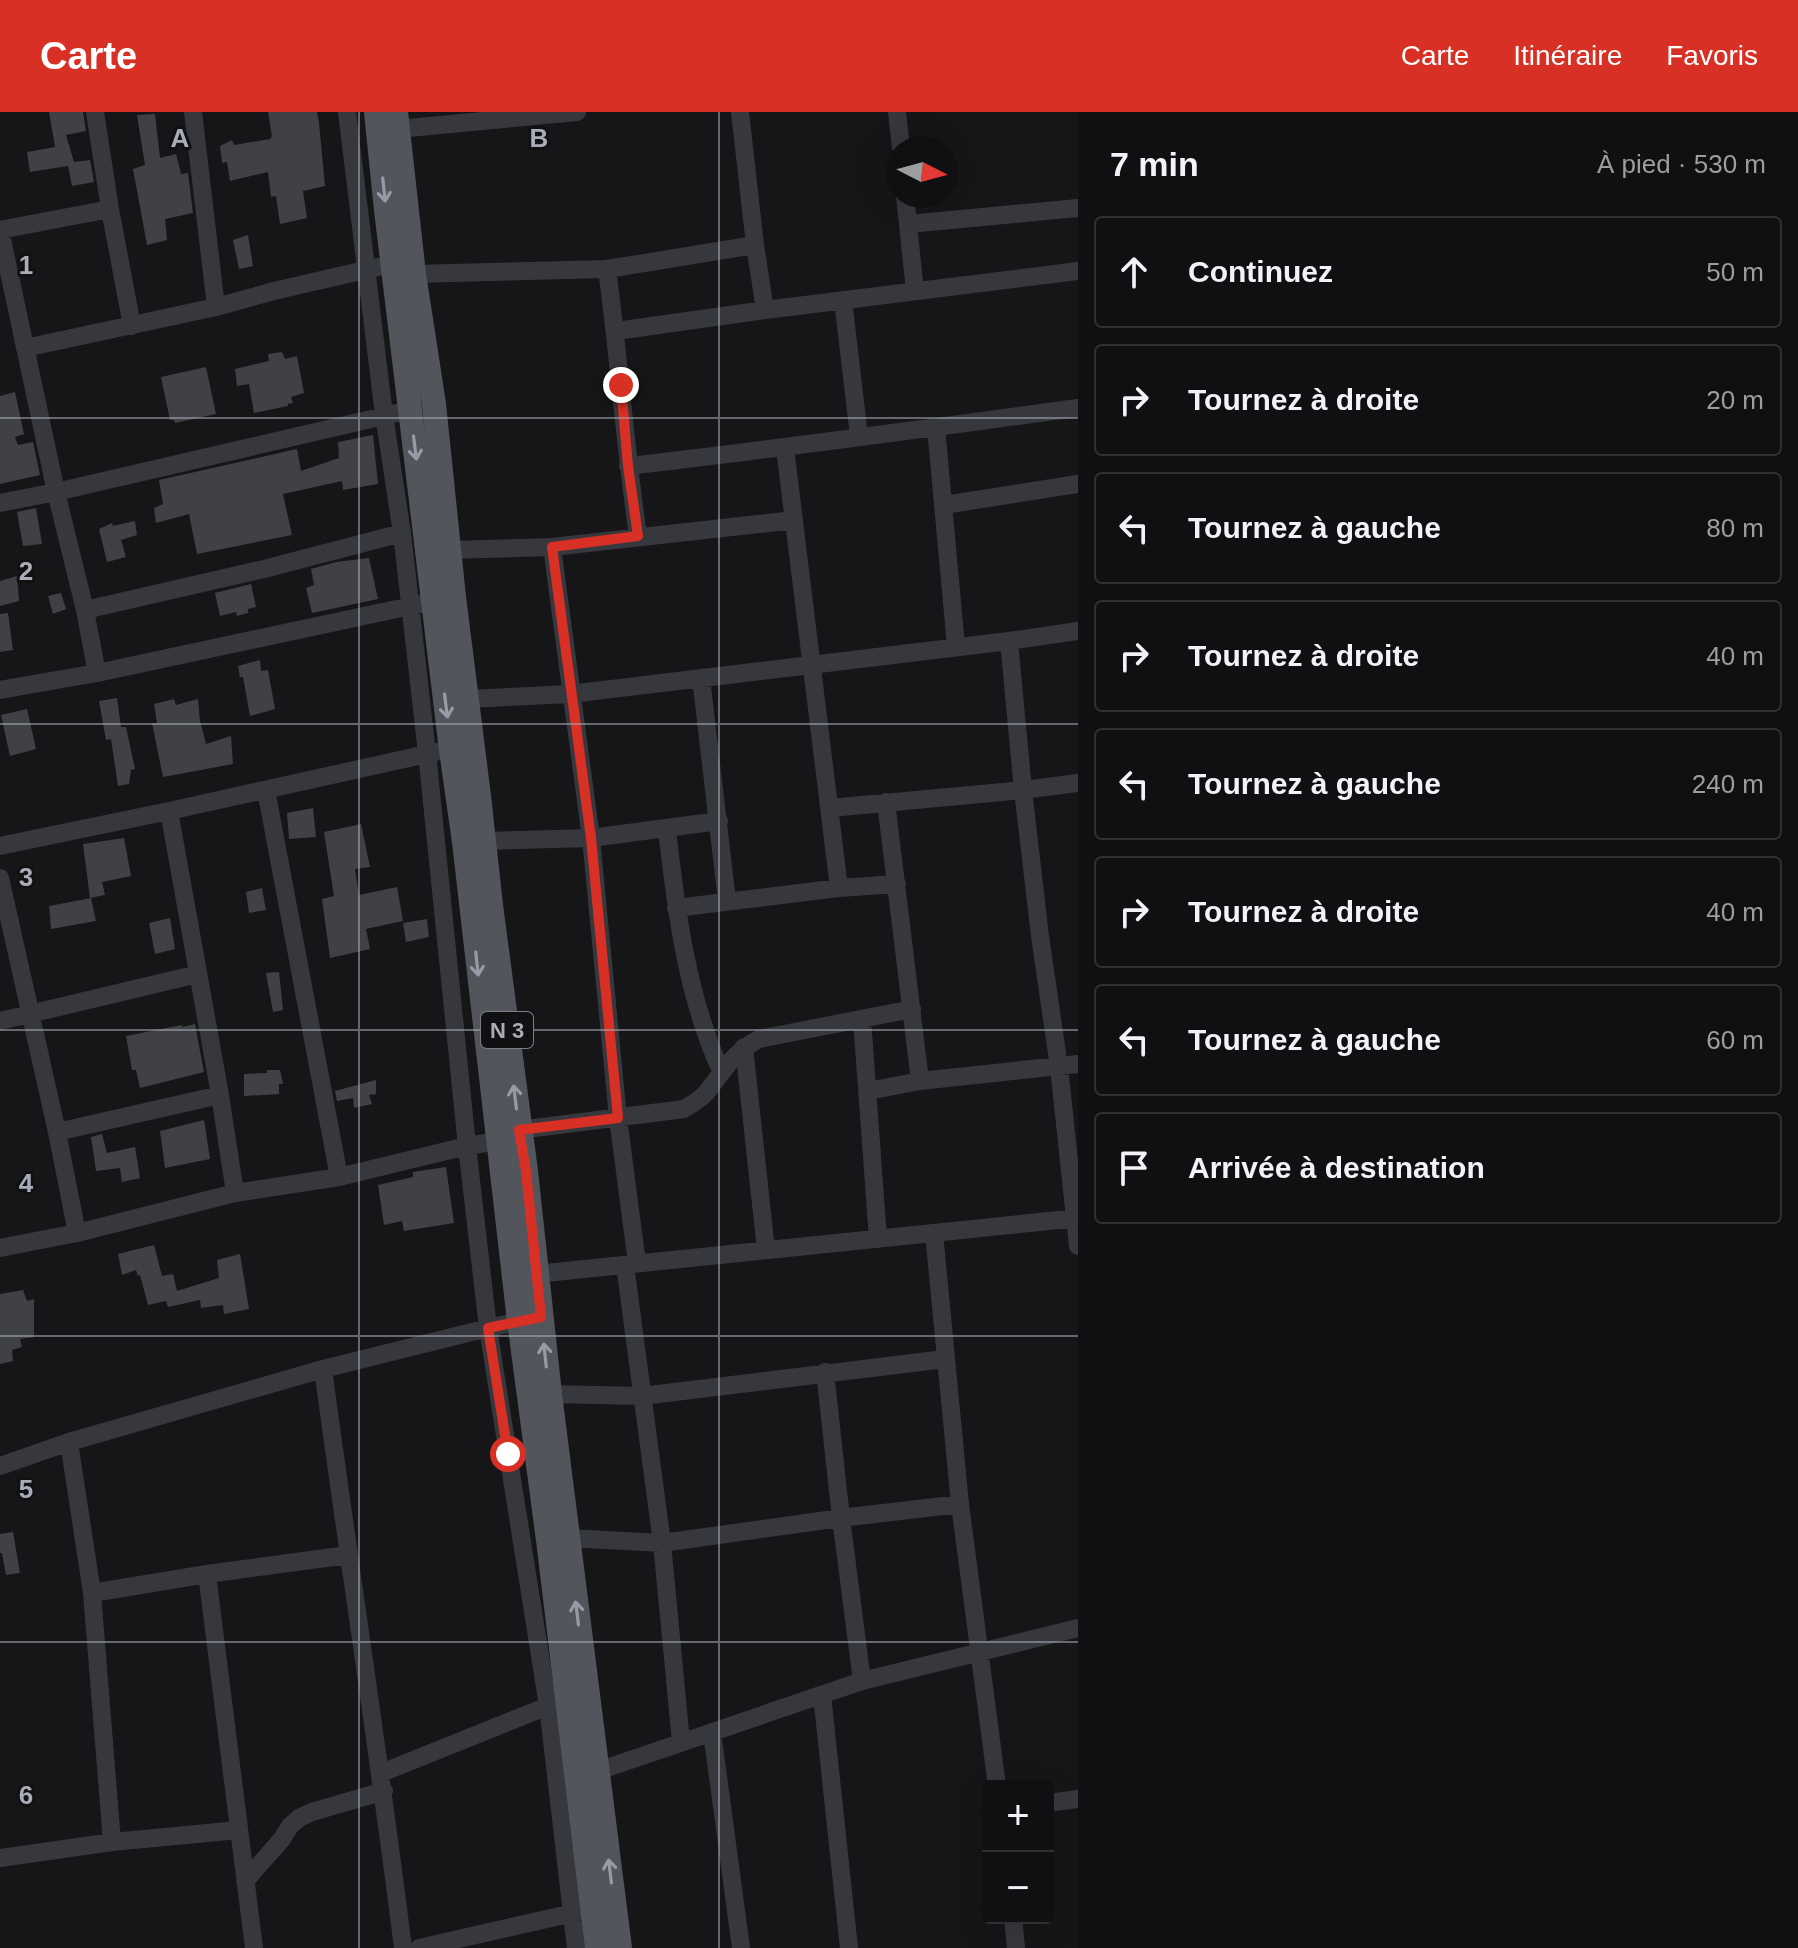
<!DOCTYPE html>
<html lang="fr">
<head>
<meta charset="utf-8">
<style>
	body { margin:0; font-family:Arial,sans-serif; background:#19191b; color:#f1f3f6 }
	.controls { position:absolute; right:24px; bottom:24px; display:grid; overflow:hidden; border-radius:8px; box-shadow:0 8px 32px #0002 }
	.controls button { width:72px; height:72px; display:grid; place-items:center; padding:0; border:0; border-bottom:2px solid #303032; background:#101012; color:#f1f3f6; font:40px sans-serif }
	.compass { position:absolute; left:886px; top:24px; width:72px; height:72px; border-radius:50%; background:#101012; box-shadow:0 8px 32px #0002; rotate:96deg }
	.stop { position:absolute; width:24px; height:24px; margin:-18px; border:6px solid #d93025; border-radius:50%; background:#fff }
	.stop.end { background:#d93025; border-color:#fff; box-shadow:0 2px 8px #0008 }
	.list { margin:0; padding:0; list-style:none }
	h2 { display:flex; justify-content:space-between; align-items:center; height:104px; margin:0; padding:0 32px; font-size:34px }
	h2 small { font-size:26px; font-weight:400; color:#9c9d9f }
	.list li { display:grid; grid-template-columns:52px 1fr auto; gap:24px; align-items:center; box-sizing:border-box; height:112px; margin:0 16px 16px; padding:0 16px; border:2px solid #303032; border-radius:8px }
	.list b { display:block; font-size:30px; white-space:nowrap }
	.list em { font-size:26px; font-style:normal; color:#9c9d9f }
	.icon { flex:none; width:44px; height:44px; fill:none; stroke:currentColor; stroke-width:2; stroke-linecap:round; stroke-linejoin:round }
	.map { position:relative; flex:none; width:1078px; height:1836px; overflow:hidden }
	header { display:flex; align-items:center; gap:48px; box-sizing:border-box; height:112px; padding:0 40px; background:#d93025; color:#fff }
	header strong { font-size:38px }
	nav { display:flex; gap:44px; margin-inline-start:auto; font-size:28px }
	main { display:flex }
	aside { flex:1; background:#101012 }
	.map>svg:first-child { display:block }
	.building { fill:#404145 }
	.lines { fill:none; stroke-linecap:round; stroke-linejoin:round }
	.minor { stroke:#37383d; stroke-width:18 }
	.major { stroke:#53555c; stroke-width:24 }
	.oneway { stroke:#979ba6 }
	.route { stroke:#d93025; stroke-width:10 }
	.grid { fill:none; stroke:#a8adb8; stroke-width:2; stroke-opacity:0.55 }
	.labels { text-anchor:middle; stroke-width:6; stroke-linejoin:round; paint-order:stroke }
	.shield { fill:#111113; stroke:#7b7e86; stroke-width:2 }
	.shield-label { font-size:22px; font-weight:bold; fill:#a8adb8 }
	.grid-label { font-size:26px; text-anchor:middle; font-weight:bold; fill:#a8adb8; stroke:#111113; stroke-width:6; stroke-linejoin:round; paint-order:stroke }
</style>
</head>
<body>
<header>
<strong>Carte</strong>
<nav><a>Carte</a><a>Itinéraire</a><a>Favoris</a></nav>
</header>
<main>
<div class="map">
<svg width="1078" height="1836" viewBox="0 0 1078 1836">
	<rect width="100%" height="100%" fill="#161618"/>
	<path class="building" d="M49 0H83L86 19 66 23 74 50 90 48 94 70 72 74 68 54 30 60 27 40 55 35Z
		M268 0H317L319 11 325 74 303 79 307 106 280 112 276 84 271 85 268 60 230 69 227 50 222 51 220 34 232 28 234 33 270 27 272 24Z
		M155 2 160 46 176 42 181 62 188 61 193 101 165 107 167 128 147 133 133 57 145 53 137 3Z
		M248 123 253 154 239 157 233 128Z
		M282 240 285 247 297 244 304 281 291 285 293 291 288 292V294L254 301 249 272 237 274 235 257 269 249 268 242Z
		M206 255 216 302 175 311 174 308H170L161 265Z
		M15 280 24 322 15 325 18 333 33 330 40 363 0 372V284Z
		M373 323 378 372 343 378 342 369 283 382 292 423 197 442 189 402 156 411 154 396 163 392 159 368 297 337 301 359 339 346 338 330Z
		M36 396 42 432 23 434 17 400Z
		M135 409 137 423 121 428 126 445 107 450 99 417 112 411 113 414Z
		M369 446 378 487 312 501 306 476 314 473 311 457 336 450Z
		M17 464 19 489 0 494V469Z
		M251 472 256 495 248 497V501L237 504 236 500 220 504 215 481Z
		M61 481 66 497 53 502 48 484Z
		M8 501 13 538 0 540V502Z
		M260 548 261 559 268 558 275 597 250 604 243 565H240L238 554Z
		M117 586 121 615H126L135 657 131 658 129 672 118 674 111 627 106 628 99 589Z
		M174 587 176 593 198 587 200 609 206 632 231 624 233 652 163 665 152 611H157L154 592Z
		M27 597 36 637 10 644 1 603Z
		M313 696 316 725 289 727 287 701Z
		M361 712 370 755 355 757 359 783 397 775 403 809 366 817 370 837 330 846 322 787 334 784 324 720Z
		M124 726 131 764 102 770 105 783 90 786 83 732Z
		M262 776 266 798 249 801 246 780Z
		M91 786 96 809 51 817 49 794Z
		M170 806 175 837 155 842 149 811Z
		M427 807 429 825 406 830 403 811Z
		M279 860 283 898 273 900 266 861Z
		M195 912 204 960 140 976 136 958H132L126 924 182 913V915Z
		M267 958H280L283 972H279V982L244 984V962L267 961Z
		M376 968V982L369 983 372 992 354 996 353 986 337 989 335 979Z
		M204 1008 210 1047 165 1056 160 1019Z
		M102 1022 107 1041 135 1035 140 1066 122 1070 120 1056 96 1059 91 1025Z
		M446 1055 454 1111 404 1119 402 1109 384 1113 378 1073 413 1065V1060Z
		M154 1133 162 1164 173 1162 177 1179 219 1166 217 1148 240 1142 249 1197 224 1202 223 1193 201 1196 200 1188 168 1195 166 1189 148 1193 140 1163 138 1164 136 1158 122 1163 118 1142Z
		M23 1178 27 1189 34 1187V1225L20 1227 22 1235 12 1238 13 1249 0 1252V1182Z
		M13 1420 20 1461 6 1463 2 1441H0V1422Z"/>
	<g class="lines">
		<path class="minor" d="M95 0 110 97 132 214
			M193 0 216 195
			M347 0 384 303 402 421 427 641 467 1034 488 1216 548 1594 576 1836
			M740 0 755 133 765 198
			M897 0 901 36
			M398 17 577 0
			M905 84 915 179
			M908 112 1078 96
			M0 118 56 380 85 498 97 561
			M0 118 110 97
			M607 157C619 246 625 335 638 424
			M414 162 607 157 755 133
			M843 188 859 324
			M616 219 765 198 1078 159
			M25 236 216 195 274 179 378 155
			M936 315 956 534
			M785 336 839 776
			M628 354C778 337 928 316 1078 296
			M0 391 56 380 410 298
			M944 393 1078 372
			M552 435 591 726 618 1006 637 1151
			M449 438 552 435 794 408
			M85 498 264 457 402 421
			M1009 529 1023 678 1040 824 1059 955 1078 1134
			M701 566 727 789
			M0 578 97 561 420 492
			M467 587 570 582 1009 529 1078 519
			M266 678 339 1065
			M886 690 920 969
			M830 696 1023 678 1078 671
			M169 699 220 983 235 1081
			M667 717C676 799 687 884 721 959
			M484 729 591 726 719 709
			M0 734 169 699 436 640
			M0 766 57 1020 77 1121
			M676 796 839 776 897 772
			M862 907 878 1127
			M0 909 198 862
			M744 935 766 1138
			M868 979 920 969 1078 952
			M519 1018 684 997C691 993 699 988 705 982 724 959 732 941 759 927L912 897
			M57 1020 220 983
			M934 1121 960 1392 997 1674
			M0 1136 77 1121 235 1081 339 1065 467 1034 498 1029
			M625 1153 662 1431 681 1630
			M536 1162 1078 1106
			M323 1257C349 1450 379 1643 403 1836
			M825 1260 841 1406 862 1569
			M550 1282 642 1284 945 1247
			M69 1330 92 1481 112 1730
			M0 1354 69 1330 323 1257 488 1216 529 1207
			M568 1426 662 1431 841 1406 960 1392
			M207 1462 254 1836
			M92 1481 207 1462 348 1443
			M822 1583 849 1836
			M712 1620 741 1836
			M598 1659 862 1569 1078 1516
			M381 1661 548 1594
			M1048 1691 1078 1687
			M0 1746 112 1730 239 1718
			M245 1769 282 1727 290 1714 299 1706 312 1700 384 1679
			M1013 1806 1016 1836
			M419 1836 582 1799"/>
		<path class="major" d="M376 0 386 98 451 638 464 730 519 1209 548 1428 597 1836
			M396 0 414 162 434 292 454 485 479 684 491 793 526 1059 550 1282 620 1836"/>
	</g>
	<defs><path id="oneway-shaft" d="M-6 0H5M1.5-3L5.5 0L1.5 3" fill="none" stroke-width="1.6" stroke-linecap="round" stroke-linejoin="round" transform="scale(2)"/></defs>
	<g class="oneway">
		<use href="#oneway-shaft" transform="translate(384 78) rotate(84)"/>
		<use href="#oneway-shaft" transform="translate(415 336) rotate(83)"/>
		<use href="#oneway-shaft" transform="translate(446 594) rotate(83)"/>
		<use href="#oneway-shaft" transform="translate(477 852) rotate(84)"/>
		<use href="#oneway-shaft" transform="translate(515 985) rotate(-97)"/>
		<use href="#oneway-shaft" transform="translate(545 1243) rotate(-96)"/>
		<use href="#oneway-shaft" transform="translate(577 1501) rotate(-97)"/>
		<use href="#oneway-shaft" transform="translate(610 1759) rotate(-97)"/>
	</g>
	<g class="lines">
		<path class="route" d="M508 1342 488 1216 541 1205 526 1059 519 1018 618 1006 591 726 552 435 638 424 628 354 621 273"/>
	</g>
	<path class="grid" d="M359 0V1836M719 0V1836M0 306H1078M0 612H1078M0 918H1078M0 1224H1078M0 1530H1078"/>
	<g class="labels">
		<rect class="shield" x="481" y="900" width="52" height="36" rx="6"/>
		<g class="shield-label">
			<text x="507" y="926">N 3</text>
		</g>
	</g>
	<g class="grid-label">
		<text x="180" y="35">A</text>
		<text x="539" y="35">B</text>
		<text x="26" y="162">1</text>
		<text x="26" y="468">2</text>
		<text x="26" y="774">3</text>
		<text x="26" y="1080">4</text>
		<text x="26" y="1386">5</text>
		<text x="26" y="1692">6</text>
	</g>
</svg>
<div class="controls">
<button>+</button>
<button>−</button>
</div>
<svg class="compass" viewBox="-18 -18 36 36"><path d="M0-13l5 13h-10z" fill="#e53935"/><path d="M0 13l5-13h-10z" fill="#9c9d9f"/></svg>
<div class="stop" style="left:508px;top:1342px"></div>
<div class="stop end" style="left:621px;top:273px"></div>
</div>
<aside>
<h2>7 min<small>À pied · 530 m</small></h2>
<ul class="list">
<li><svg class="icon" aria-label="ahead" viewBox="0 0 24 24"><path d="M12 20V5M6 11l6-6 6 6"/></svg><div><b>Continuez</b></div><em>50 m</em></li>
<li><svg class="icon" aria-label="right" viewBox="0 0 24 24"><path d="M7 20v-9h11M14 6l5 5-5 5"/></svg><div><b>Tournez à droite</b></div><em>20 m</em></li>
<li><svg class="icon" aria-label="left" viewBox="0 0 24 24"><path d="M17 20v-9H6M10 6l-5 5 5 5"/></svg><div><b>Tournez à gauche</b></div><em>80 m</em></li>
<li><svg class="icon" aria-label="right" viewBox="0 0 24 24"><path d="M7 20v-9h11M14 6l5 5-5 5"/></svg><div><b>Tournez à droite</b></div><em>40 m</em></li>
<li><svg class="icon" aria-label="left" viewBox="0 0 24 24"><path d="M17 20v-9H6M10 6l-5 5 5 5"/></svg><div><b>Tournez à gauche</b></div><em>240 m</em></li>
<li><svg class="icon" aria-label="right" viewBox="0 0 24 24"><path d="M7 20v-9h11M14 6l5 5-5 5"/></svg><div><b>Tournez à droite</b></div><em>40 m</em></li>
<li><svg class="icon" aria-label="left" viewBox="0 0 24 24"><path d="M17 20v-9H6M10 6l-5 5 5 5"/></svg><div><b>Tournez à gauche</b></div><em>60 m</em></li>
<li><svg class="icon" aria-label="arrive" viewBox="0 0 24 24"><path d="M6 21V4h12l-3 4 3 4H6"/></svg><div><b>Arrivée à destination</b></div></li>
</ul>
</aside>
</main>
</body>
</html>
